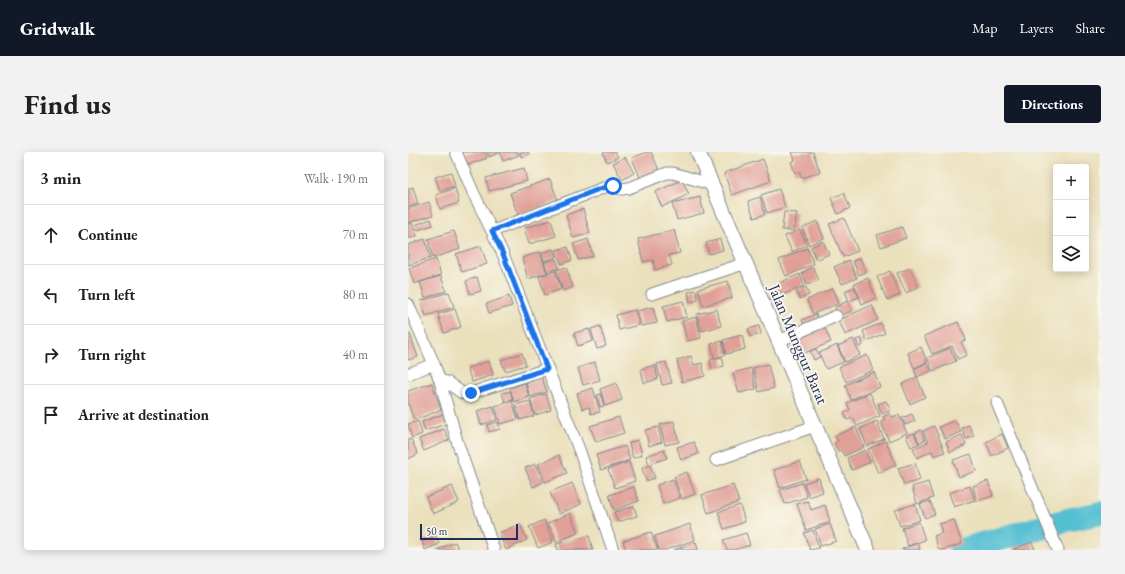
<!DOCTYPE html>
<html lang="en">
<head>
<meta charset="utf-8">
<style>
	body { margin:0; font-family:"EB Garamond",serif; background:#f2f2f2; color:#202124 }
	.controls { position:absolute; right:12px; top:12px; display:grid; overflow:hidden; border-radius:4px; box-shadow:0 2px 10px #0003 }
	.controls button { width:36px; height:36px; display:grid; place-items:center; padding:0; border:0; border-bottom:1px solid #e0e0e0; background:#fff; color:#202124; font:20px sans-serif }
	.scale { position:absolute; left:12px; bottom:10px; width:98px; box-sizing:border-box; padding-left:4px; border:2px solid #1b2f5e; border-top:0; font-size:11px; line-height:14px; white-space:nowrap; color:#1b2f5e; -webkit-text-stroke:3px #fbf7ec; paint-order:stroke }
	.stop { position:absolute; width:12px; height:12px; margin:-9px; border:3px solid #1a73e8; border-radius:50%; background:#fff }
	.stop.end { background:#1a73e8; border-color:#fff; box-shadow:0 1px 4px #0008 }
	.list { margin:0; padding:0; list-style:none }
	h2 { display:flex; justify-content:space-between; align-items:center; height:52px; margin:0; padding:0 16px; font-size:17px }
	h2 small { font-size:13px; font-weight:400; color:#757577 }
	.list li { display:grid; grid-template-columns:26px 1fr auto; gap:12px; align-items:center; box-sizing:border-box; height:60px; padding:0 16px; border-top:1px solid #e0e0e0 }
	.list b { display:block; font-size:15px; white-space:nowrap }
	.list em { font-size:13px; font-style:normal; color:#757577 }
	.icon { flex:none; width:22px; height:22px; fill:none; stroke:currentColor; stroke-width:2; stroke-linecap:round; stroke-linejoin:round }
	.map { position:relative; flex:none; width:693px; height:398px; overflow:hidden; border-radius:4px }
	header { display:flex; align-items:center; gap:24px; box-sizing:border-box; height:56px; padding:0 20px; background:#111827; color:#fff }
	header strong { font-size:19px }
	nav { display:flex; gap:22px; margin-inline-start:auto; font-size:14px }
	.intro { display:flex; align-items:center; justify-content:space-between; box-sizing:border-box; height:96px; padding:0 24px }
	h1 { margin:0; font-size:28px }
	.button { padding:10px 18px; border-radius:4px; background:#111827; color:#fff; font-size:14px; font-weight:700 }
	main { display:flex; gap:24px; padding:0 24px }
	aside { flex:1; background:#fff; border-radius:4px; box-shadow:0 2px 10px #0003 }
	.map>svg:first-child { display:block }
	.lines { fill:none; stroke-linecap:round; stroke-linejoin:round }
	.river { stroke:#57c0d3; stroke-width:24 }
	.building { fill:#e0a098 }
	.minor-casing { stroke:#82888d; stroke-width:13 }
	.tertiary-casing { stroke:#82888d; stroke-width:16 }
	.minor { stroke:#fff; stroke-width:11 }
	.tertiary { stroke:#fff; stroke-width:14 }
	.route { stroke:#1a73e8; stroke-width:5 }
	.labels { text-anchor:middle; stroke-width:3.5; stroke-linejoin:round; paint-order:stroke }
	.street-label { font-size:16px; fill:#1b2f5e; stroke:#fbf7ec }
</style>
</head>
<body>
<header>
<strong>Gridwalk</strong>
<nav><a>Map</a><a>Layers</a><a>Share</a></nav>
</header>
<div class="intro"><h1>Find us</h1><a class="button">Directions</a></div>
<main>
<aside>
<h2>3 min<small>Walk · 190 m</small></h2>
<ul class="list">
<li><svg class="icon" aria-label="ahead" viewBox="0 0 24 24"><path d="M12 20V5M6 11l6-6 6 6"/></svg><div><b>Continue</b></div><em>70 m</em></li>
<li><svg class="icon" aria-label="left" viewBox="0 0 24 24"><path d="M17 20v-9H6M10 6l-5 5 5 5"/></svg><div><b>Turn left</b></div><em>80 m</em></li>
<li><svg class="icon" aria-label="right" viewBox="0 0 24 24"><path d="M7 20v-9h11M14 6l5 5-5 5"/></svg><div><b>Turn right</b></div><em>40 m</em></li>
<li><svg class="icon" aria-label="arrive" viewBox="0 0 24 24"><path d="M6 21V4h12l-3 4 3 4H6"/></svg><div><b>Arrive at destination</b></div></li>
</ul>
</aside>
<div class="map">
<svg width="693" height="398" viewBox="0 0 693 398">
	<rect width="100%" height="100%" fill="#fbf7ec"/>
	<filter id="ink" filterUnits="userSpaceOnUse"><feTurbulence type="fractalNoise" baseFrequency=".025" numOctaves="2"/><feDisplacementMap in="SourceGraphic" scale="8" xChannelSelector="R" yChannelSelector="G"/><feConvolveMatrix kernelMatrix="1 2 1 2 8 2 1 2 1" color-interpolation-filters="sRGB"/></filter>
	<filter id="wash" filterUnits="userSpaceOnUse"><feTurbulence type="fractalNoise" baseFrequency=".012" numOctaves="4" result="noise"/><feDisplacementMap in="SourceGraphic" scale="16" xChannelSelector="R" yChannelSelector="G"/><feGaussianBlur stdDeviation="0.9" result="paint"/><feColorMatrix in="noise" values="0 0 0 0 0 0 0 0 0 0 0 0 0 0 0 0 0 1.4 0 .05"/><feComposite in="paint" operator="in"/></filter>
	<g filter="url(#wash)">
		<rect width="100%" height="100%" fill="#eae0bc"/>
		<g class="lines">
			<path class="river" d="M553 398 659 368 693 361"/>
		</g>
		<g id="blocks">
			<path class="building" d="M59 0H77L79 6 57 14 53 2Z
				M79 0H90L91 1 81 5Z
				M92 0H110L111 3 95 9Z
				M112 0H120L121 2 113 5Z
				M197 0H207L210 5 199 10 195 1Z
				M239 0H243L253 22 234 30 224 6Z
				M384 0H405L412 20 393 26 391 19 387 21 383 10 387 8Z
				M217 5 226 21 214 28 205 11Z
				M355 7 363 29 324 43 316 21Z
				M116 16 119 29 81 39 78 26Z
				M43 20 47 34 32 39 27 25Z
				M142 27 150 49 110 63 102 41Z
				M274 28 281 42 254 55 247 40Z
				M5 35 10 52 0 55V37Z
				M47 36 51 51 32 57 28 43Z
				M371 37 377 55 359 61 353 43Z
				M436 41 442 56 430 62 423 46Z
				M292 45 296 61 269 68 264 52Z
				M352 45 357 62 346 66 340 49Z
				M21 50 25 63 0 71V57Z
				M175 57 182 81 165 86 158 63Z
				M376 60 389 61 386 79 374 78Z
				M436 66 450 99 435 105 421 72Z
				M23 67 25 73 9 78 7 73Z
				M143 68 148 84 121 92 116 76Z
				M409 69 416 86 401 93 394 76Z
				M4 71 9 84 0 87V72Z
				M494 75 498 86 473 95 469 83Z
				M266 78 272 101 261 103 264 113 247 118 245 108 235 110 230 87Z
				M392 78 399 93 384 100 377 84Z
				M46 79 52 97 25 106 20 87Z
				M17 87 23 106 0 113V93Z
				M180 87 185 104 170 108 165 92Z
				M312 87 315 98 301 102 298 91Z
				M415 89 421 102 408 108 403 95Z
				M73 94 79 112 54 120 48 102Z
				M160 95 164 108 153 112 148 98Z
				M399 96 406 112 378 124 371 108Z
				M145 97 148 105 136 109 134 101Z
				M132 100 139 121 120 127 114 106Z
				M452 106 458 120 451 123 445 109Z
				M28 107 33 123 6 132 1 116Z
				M148 107 151 116 140 120 136 110Z
				M441 108 449 126 434 132 426 115Z
				M158 115 165 135 155 139 148 118Z
				M405 115 411 128 399 133 394 121Z
				M502 116 510 135 498 141 489 121Z
				M147 119 153 137 137 143 131 124Z
				M482 119 492 143 479 148 469 125Z
				M392 122 396 134 374 143 369 132Z
				M33 124 38 139 17 146 12 130Z
				M69 125 73 139 62 142 58 129Z
				M460 126 468 146 454 152 446 132Z
				M320 129 324 146 295 154 290 137Z
				M398 135 401 143 392 147 388 139Z
				M446 135 451 145 441 149 437 139Z
				M425 136 431 151 405 162 399 148Z
				M288 138 290 148 282 150 280 140Z
				M41 140 46 155 18 164 13 149Z
				M101 144 104 154 81 161 78 152Z
				M275 149 279 165 259 170 255 154Z
				M440 149 444 159 431 164 427 155Z
				M464 153 470 168 437 183 431 168Z
				M245 155 249 171 233 174 229 159Z
				M47 157 53 175 36 181 30 162Z
				M309 157 313 174 293 179 289 162Z
				M227 158 231 173 211 178 208 163Z
				M408 162 411 170 397 176 394 168Z
				M288 165 293 186 279 189 274 169Z
				M550 170 558 188 553 190 559 203 550 207 544 194 524 202 516 184Z
				M473 171 477 181 459 189 455 179Z
				M192 174 198 194 189 197 183 177Z
				M351 174 353 182 342 185 340 177Z
				M416 174 423 190 392 203 385 187Z
				M181 177 185 189 170 194 166 181Z
				M2 182 10 205 0 208V183Z
				M334 183 337 197 318 202 315 188Z
				M453 186 455 193 451 195 448 188Z
				M445 187 452 203 437 210 430 194Z
				M314 189 317 203 306 206 303 192Z
				M429 193 436 210 418 217 411 201Z
				M513 195 519 210 506 216 500 201Z
				M542 196 548 209 525 219 519 206Z
				M408 197 412 205 406 208 402 199Z
				M114 201 118 213 97 219 93 208Z
				M459 203 465 218 438 230 431 215Z
				M283 204 286 213 294 211 297 224 274 230 269 208Z
				M314 205 316 214 304 217 302 208Z
				M81 209 85 223 64 230 59 216Z
				M187 210 192 228 175 233 170 216Z
				M258 210 264 231 254 233 249 212Z
				M519 211 523 219 509 225 506 217Z
				M360 212 366 236 351 240 345 216Z
				M247 213 250 227 236 231 233 217Z
				M343 216 348 237 331 241 325 221Z
				M466 220 472 235 443 248 437 233Z
				M509 225 517 245 502 252 494 232Z
				M134 226 139 240 122 245 118 231Z
				M24 231 33 258 6 268 0 251V239Z
				M117 231 121 245 106 250 102 236Z
				M208 231 214 248 197 254 192 237Z
				M185 236 192 260 183 262 181 255 174 257 169 241Z
				M102 239 105 248 97 250 94 241Z
				M462 241 472 264 449 274 445 266 439 268 436 261 442 258 439 251Z
				M138 242 143 258 127 263 122 247Z
				M193 242 196 254 192 255 189 243Z
				M104 249 110 267 92 272 87 254Z
				M122 249 126 264 112 268 107 253Z
				M478 249 483 258 474 262 470 252Z
				M85 254 89 268 73 273 69 259Z
				M482 261 484 265 491 263 499 281 481 289 473 270 477 269 475 265Z
				M35 262 38 272 17 279 14 270Z
				M504 262 507 269 497 273 494 266Z
				M211 265 216 281 188 290 182 274Z
				M547 268 553 280 537 287 531 275Z
				M10 269 14 282 4 286 0 272Z
				M266 269 271 290 257 293 252 273Z
				M469 269 476 287 459 294 452 277Z
				M90 270 92 277 81 280 79 273Z
				M561 273 566 284 558 287 554 276Z
				M526 274 537 300 526 304 524 299 509 306 505 297 520 290 515 279Z
				M250 275 254 290 241 294 237 278Z
				M448 275 456 295 436 304 433 298 430 299 426 291 430 289 427 284Z
				M36 277 41 288 16 299 11 287Z
				M513 278 517 289 511 291 507 281Z
				M506 281 511 292 503 295 498 284Z
				M594 282 600 296 584 304 578 290Z
				M554 283 558 293 542 300 538 290Z
				M3 287 10 302 0 307V288Z
				M230 288 234 303 225 306 221 291Z
				M478 289 488 313 470 321 460 297Z
				M286 290 290 302 273 308 269 295Z
				M217 294 222 308 193 318 188 303Z
				M256 298 259 306 241 312 238 304Z
				M457 298 462 310 444 318 439 306Z
				M563 302 568 319 551 325 545 308Z
				M151 303 159 321 137 330 130 312Z
				M392 309 398 327 372 336 366 318Z
				M221 310 227 329 207 336 200 317Z
				M507 311 512 328 496 333 490 316Z
				M127 312 135 330 125 335 117 316Z
				M242 313 247 326 238 329 234 316Z
				M279 320 287 342 274 347 266 325Z
				M411 326 415 340 401 345 396 331Z
				M265 327 272 346 255 352 249 333Z
				M580 329 585 344 569 349 565 334Z
				M520 330 525 346 509 352 504 335Z
				M164 331 173 352 151 362 142 340Z
				M394 331 399 345 377 352 372 338Z
				M325 333 331 350 300 361 294 343Z
				M44 334 51 350 25 362 18 345Z
				M562 334 567 348 546 355 541 341Z
				M226 335 231 349 206 358 201 343Z
				M400 349 403 358 417 353 422 370 398 378 389 352Z
				M522 349 527 362 517 366 512 352Z
				M507 352 512 368 492 374 487 358Z
				M332 353 337 370 316 377 310 360Z
				M226 354 229 364 210 370 206 360Z
				M162 361 170 381 148 390 140 371Z
				M136 368 145 390 130 396 121 375Z
				M546 368 554 392 535 398H531L526 384 534 381 531 372Z
				M511 370 517 388 500 394 494 376Z
				M112 372 119 388 98 398 91 381Z
				M282 372 287 388 257 398H251L247 384Z
				M422 372 428 389 413 394 407 377Z
				M405 378 411 396 402 398 396 381Z
				M243 380 250 398H218L215 389Z
				M338 381 342 393 326 398H319L315 388Z
				M28 384 31 392 17 398 14 389Z
				M181 384 185 398H150L148 392Z
				M47 390 51 398H29Z
				M288 390 290 398H266Z
				M624 390 627 398H606L605 397Z
				M510 391 512 398H494V397Z"/>
		</g>
	</g>
	<g filter="url(#ink)">
		<use href="#blocks" fill-opacity="0" stroke="#82888d" stroke-width="1"/>
		<g class="lines">
			<g class="minor-casing">
				<path id="minor" d="M48 0 65 40 95 102 172 300 205 398
					M85 79 200 34 214 37 221 36 259 21H265L305 33
					M244 142 338 111
					M0 152 26 212 32 229 39 230 54 241H63L139 217
					M371 189 428 164
					M0 222 26 212
					M32 229 49 289 86 398
					M589 251 650 398
					M308 308 407 274"/>
			</g>
			<g class="tertiary-casing">
				<path id="tertiary" d="M290 0 460 398"/>
			</g>
			<use href="#minor" class="minor"/>
			<use href="#tertiary" class="tertiary"/>
		</g>
	</g>
	<g class="lines" filter="url(#ink)">
		<path class="route" d="M63 241 139 217 95 102 84 79 186 39 200 34H205"/>
	</g>
	<g class="labels">
		<g class="street-label">
			<text transform="translate(391 192) rotate(67)" y="6">Jalan Munggur Barat</text>
		</g>
	</g>
</svg>
<div class="controls">
<button>+</button>
<button>−</button>
<button><svg class="icon" aria-label="layers" viewBox="0 0 24 24"><path d="M12 4l9 5-9 5-9-5zM3 14l9 5 9-5"/></svg></button>
</div>
<div class="scale">50 m</div>
<div class="stop" style="left:205px;top:34px"></div>
<div class="stop end" style="left:63px;top:241px"></div>
</div>
</main>
</body>
</html>
